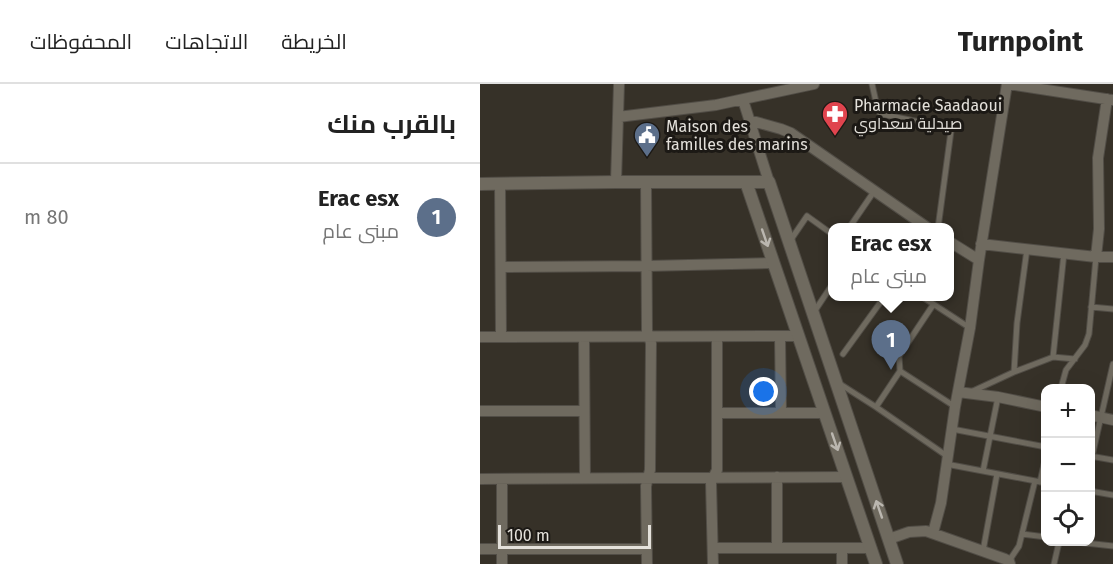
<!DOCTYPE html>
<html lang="ar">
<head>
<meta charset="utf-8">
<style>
	body { margin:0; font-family:"Fira Sans",Cairo,sans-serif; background:#f6f6f6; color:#222; direction:rtl }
	.controls { position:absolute; right:18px; bottom:18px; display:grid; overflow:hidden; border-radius:12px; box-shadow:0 6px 24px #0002 }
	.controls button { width:54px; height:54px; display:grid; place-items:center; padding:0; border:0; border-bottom:2px solid #e0e0e0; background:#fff; color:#222; font:30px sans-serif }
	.scale { position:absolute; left:18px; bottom:15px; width:153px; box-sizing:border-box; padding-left:6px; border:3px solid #e4e1db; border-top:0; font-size:16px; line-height:21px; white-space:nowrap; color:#e4e1db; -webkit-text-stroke:4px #1c1915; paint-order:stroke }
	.you { position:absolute; left:284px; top:308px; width:21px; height:21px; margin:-15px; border:4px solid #fff; border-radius:50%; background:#1a73e8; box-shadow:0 0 0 9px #1a73e833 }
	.badge { display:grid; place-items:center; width:39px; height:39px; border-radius:50%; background:#0f766e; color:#fff; font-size:20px; font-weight:700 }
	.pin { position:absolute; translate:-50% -50px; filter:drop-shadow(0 2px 3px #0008) }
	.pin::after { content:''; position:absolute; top:32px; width:21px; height:18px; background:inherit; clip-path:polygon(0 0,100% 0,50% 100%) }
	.popup { position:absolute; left:348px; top:139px; width:126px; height:78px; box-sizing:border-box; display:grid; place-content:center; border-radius:12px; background:#fff; filter:drop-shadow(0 2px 4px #0005); font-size:20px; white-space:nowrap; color:#767676 }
	.popup b { font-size:22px; color:#222 }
	.popup::after { content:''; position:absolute; left:50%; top:100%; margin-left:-12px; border:12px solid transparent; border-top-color:#fff }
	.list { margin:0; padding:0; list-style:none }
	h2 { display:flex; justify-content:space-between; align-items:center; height:78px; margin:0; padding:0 24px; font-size:26px }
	h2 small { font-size:20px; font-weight:400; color:#767676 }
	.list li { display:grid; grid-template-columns:39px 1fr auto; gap:18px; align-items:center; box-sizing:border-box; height:108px; padding:0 24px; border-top:2px solid #e0e0e0 }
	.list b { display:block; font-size:22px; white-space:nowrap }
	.list p { margin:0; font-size:20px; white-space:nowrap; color:#767676 }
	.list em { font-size:20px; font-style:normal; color:#767676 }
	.icon { flex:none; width:33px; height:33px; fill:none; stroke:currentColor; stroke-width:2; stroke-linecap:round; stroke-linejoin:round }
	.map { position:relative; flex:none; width:633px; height:480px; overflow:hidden; direction:ltr }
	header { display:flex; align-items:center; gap:36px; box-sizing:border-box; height:84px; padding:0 30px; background:#fff; border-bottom:2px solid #e0e0e0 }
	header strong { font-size:28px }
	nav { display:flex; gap:33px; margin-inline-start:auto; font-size:21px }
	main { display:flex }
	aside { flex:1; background:#fff }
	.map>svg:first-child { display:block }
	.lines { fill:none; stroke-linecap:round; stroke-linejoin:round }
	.service-casing { stroke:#514d46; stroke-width:7 }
	.minor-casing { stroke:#514d46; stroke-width:12 }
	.tertiary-casing { stroke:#514d46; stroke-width:14 }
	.service { stroke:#6f6a5f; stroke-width:5 }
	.minor { stroke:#6f6a5f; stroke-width:10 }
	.tertiary { stroke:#6f6a5f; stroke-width:12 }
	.oneway { stroke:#bbb7b0 }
	.labels { text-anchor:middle; stroke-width:6; stroke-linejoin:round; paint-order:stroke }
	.poi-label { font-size:16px; fill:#e4e1db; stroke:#1c1915; text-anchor:start }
</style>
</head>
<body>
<header>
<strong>Turnpoint</strong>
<nav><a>الخريطة</a><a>الاتجاهات</a><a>المحفوظات</a></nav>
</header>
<main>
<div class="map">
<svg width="633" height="480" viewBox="0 0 633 480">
	<rect width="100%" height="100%" fill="#363128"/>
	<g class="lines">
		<g class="service-casing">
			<path id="service" d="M392 0 398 27 401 30 468 44 471 47 458 144
				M369 144 395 106
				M310 157 327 132 352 150
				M441 212 490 244
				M611 223 633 225
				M334 228 352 201
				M363 270 405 212
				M573 273 584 169
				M420 287 474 322
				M534 288 537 239 547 165
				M360 300 396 323 467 372
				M581 304 586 286 605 261 609 250 616 173
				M493 307 534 288 568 275 573 273 595 275
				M396 323 420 287 419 272 453 221
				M472 345 566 363
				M610 371 613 368 633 280
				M610 372 633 376
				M466 380 566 399
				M503 387 518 313
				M560 398 566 372
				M610 407 633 411
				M542 450 566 453
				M596 458 633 462
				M503 467 517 390
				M529 477 539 462 555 397
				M574 480 579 458"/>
		</g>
		<g class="minor-casing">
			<path id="minor" d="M528 0 632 16
				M263 16 289 98
				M138 33 236 21 334 0
				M269 36 301 45 311 49 448 144
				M136 98 139 0
				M166 98 167 247 171 259 170 386 166 402 167 480
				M20 99 21 253
				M470 158 499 176
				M501 160 616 173H633
				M616 173 619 145 618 74 627 15
				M21 183 166 182 293 179
				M300 252 301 329
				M0 253 318 252
				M104 253 105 394
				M478 308 518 313 566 323
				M0 327H104
				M237 329H345
				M610 331 633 336
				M0 395 366 393
				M22 395V480
				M453 449 461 419 475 323 490 244 499 176 527 0
				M409 455 429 448 446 447 525 475 529 477 530 480
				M233 464H390
				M297 464V393
				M362 464V480
				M0 465H167
				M233 480 231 398 237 386V253"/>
		</g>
		<g class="tertiary-casing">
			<path id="tertiary" d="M266 98 396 480
				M0 100 136 98H289L417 480"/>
		</g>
		<use href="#service" class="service"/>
		<use href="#minor" class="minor"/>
		<use href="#tertiary" class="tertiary"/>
	</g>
	<defs><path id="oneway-shaft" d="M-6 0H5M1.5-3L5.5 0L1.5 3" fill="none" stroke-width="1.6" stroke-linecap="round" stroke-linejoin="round" transform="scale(1.5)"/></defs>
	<g class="oneway">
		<use href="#oneway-shaft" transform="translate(285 154) rotate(71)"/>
		<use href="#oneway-shaft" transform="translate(355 358) rotate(71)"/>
		<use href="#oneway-shaft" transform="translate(399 425) rotate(-109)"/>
	</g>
	<defs>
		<g id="pharmacy-pin" transform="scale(1.35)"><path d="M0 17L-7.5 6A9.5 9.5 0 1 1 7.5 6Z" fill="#e0444e" stroke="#1c1915"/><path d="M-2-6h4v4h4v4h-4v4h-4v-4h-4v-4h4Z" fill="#fff"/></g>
		<g id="civic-pin" transform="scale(1.35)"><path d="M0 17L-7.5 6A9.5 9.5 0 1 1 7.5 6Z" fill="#5c6f8a" stroke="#1c1915"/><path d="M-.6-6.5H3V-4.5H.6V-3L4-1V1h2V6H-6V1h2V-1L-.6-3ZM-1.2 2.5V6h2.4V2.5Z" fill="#fff"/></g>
	</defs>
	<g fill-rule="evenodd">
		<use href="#pharmacy-pin" x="355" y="30"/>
		<use href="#civic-pin" x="167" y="51"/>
	</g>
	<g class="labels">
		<g class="poi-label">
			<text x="374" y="27">Pharmacie Saadaoui<tspan x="374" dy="18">صيدلية سعداوي</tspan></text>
			<text x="186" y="48">Maison des<tspan x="186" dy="18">familles des marins</tspan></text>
		</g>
	</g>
</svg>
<div class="controls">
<button>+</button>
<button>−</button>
<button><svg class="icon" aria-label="locate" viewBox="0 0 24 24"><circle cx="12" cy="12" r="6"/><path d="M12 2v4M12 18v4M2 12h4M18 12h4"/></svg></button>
</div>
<div class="scale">100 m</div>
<div class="you"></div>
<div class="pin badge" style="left:411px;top:286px;background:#5c6f8a">1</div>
<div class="popup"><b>Erac esx</b>مبنى عام</div>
</div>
<aside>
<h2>بالقرب منك<small></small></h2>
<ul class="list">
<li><span class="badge" style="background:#5c6f8a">1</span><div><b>Erac esx</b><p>مبنى عام</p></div><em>80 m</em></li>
</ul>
</aside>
</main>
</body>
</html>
